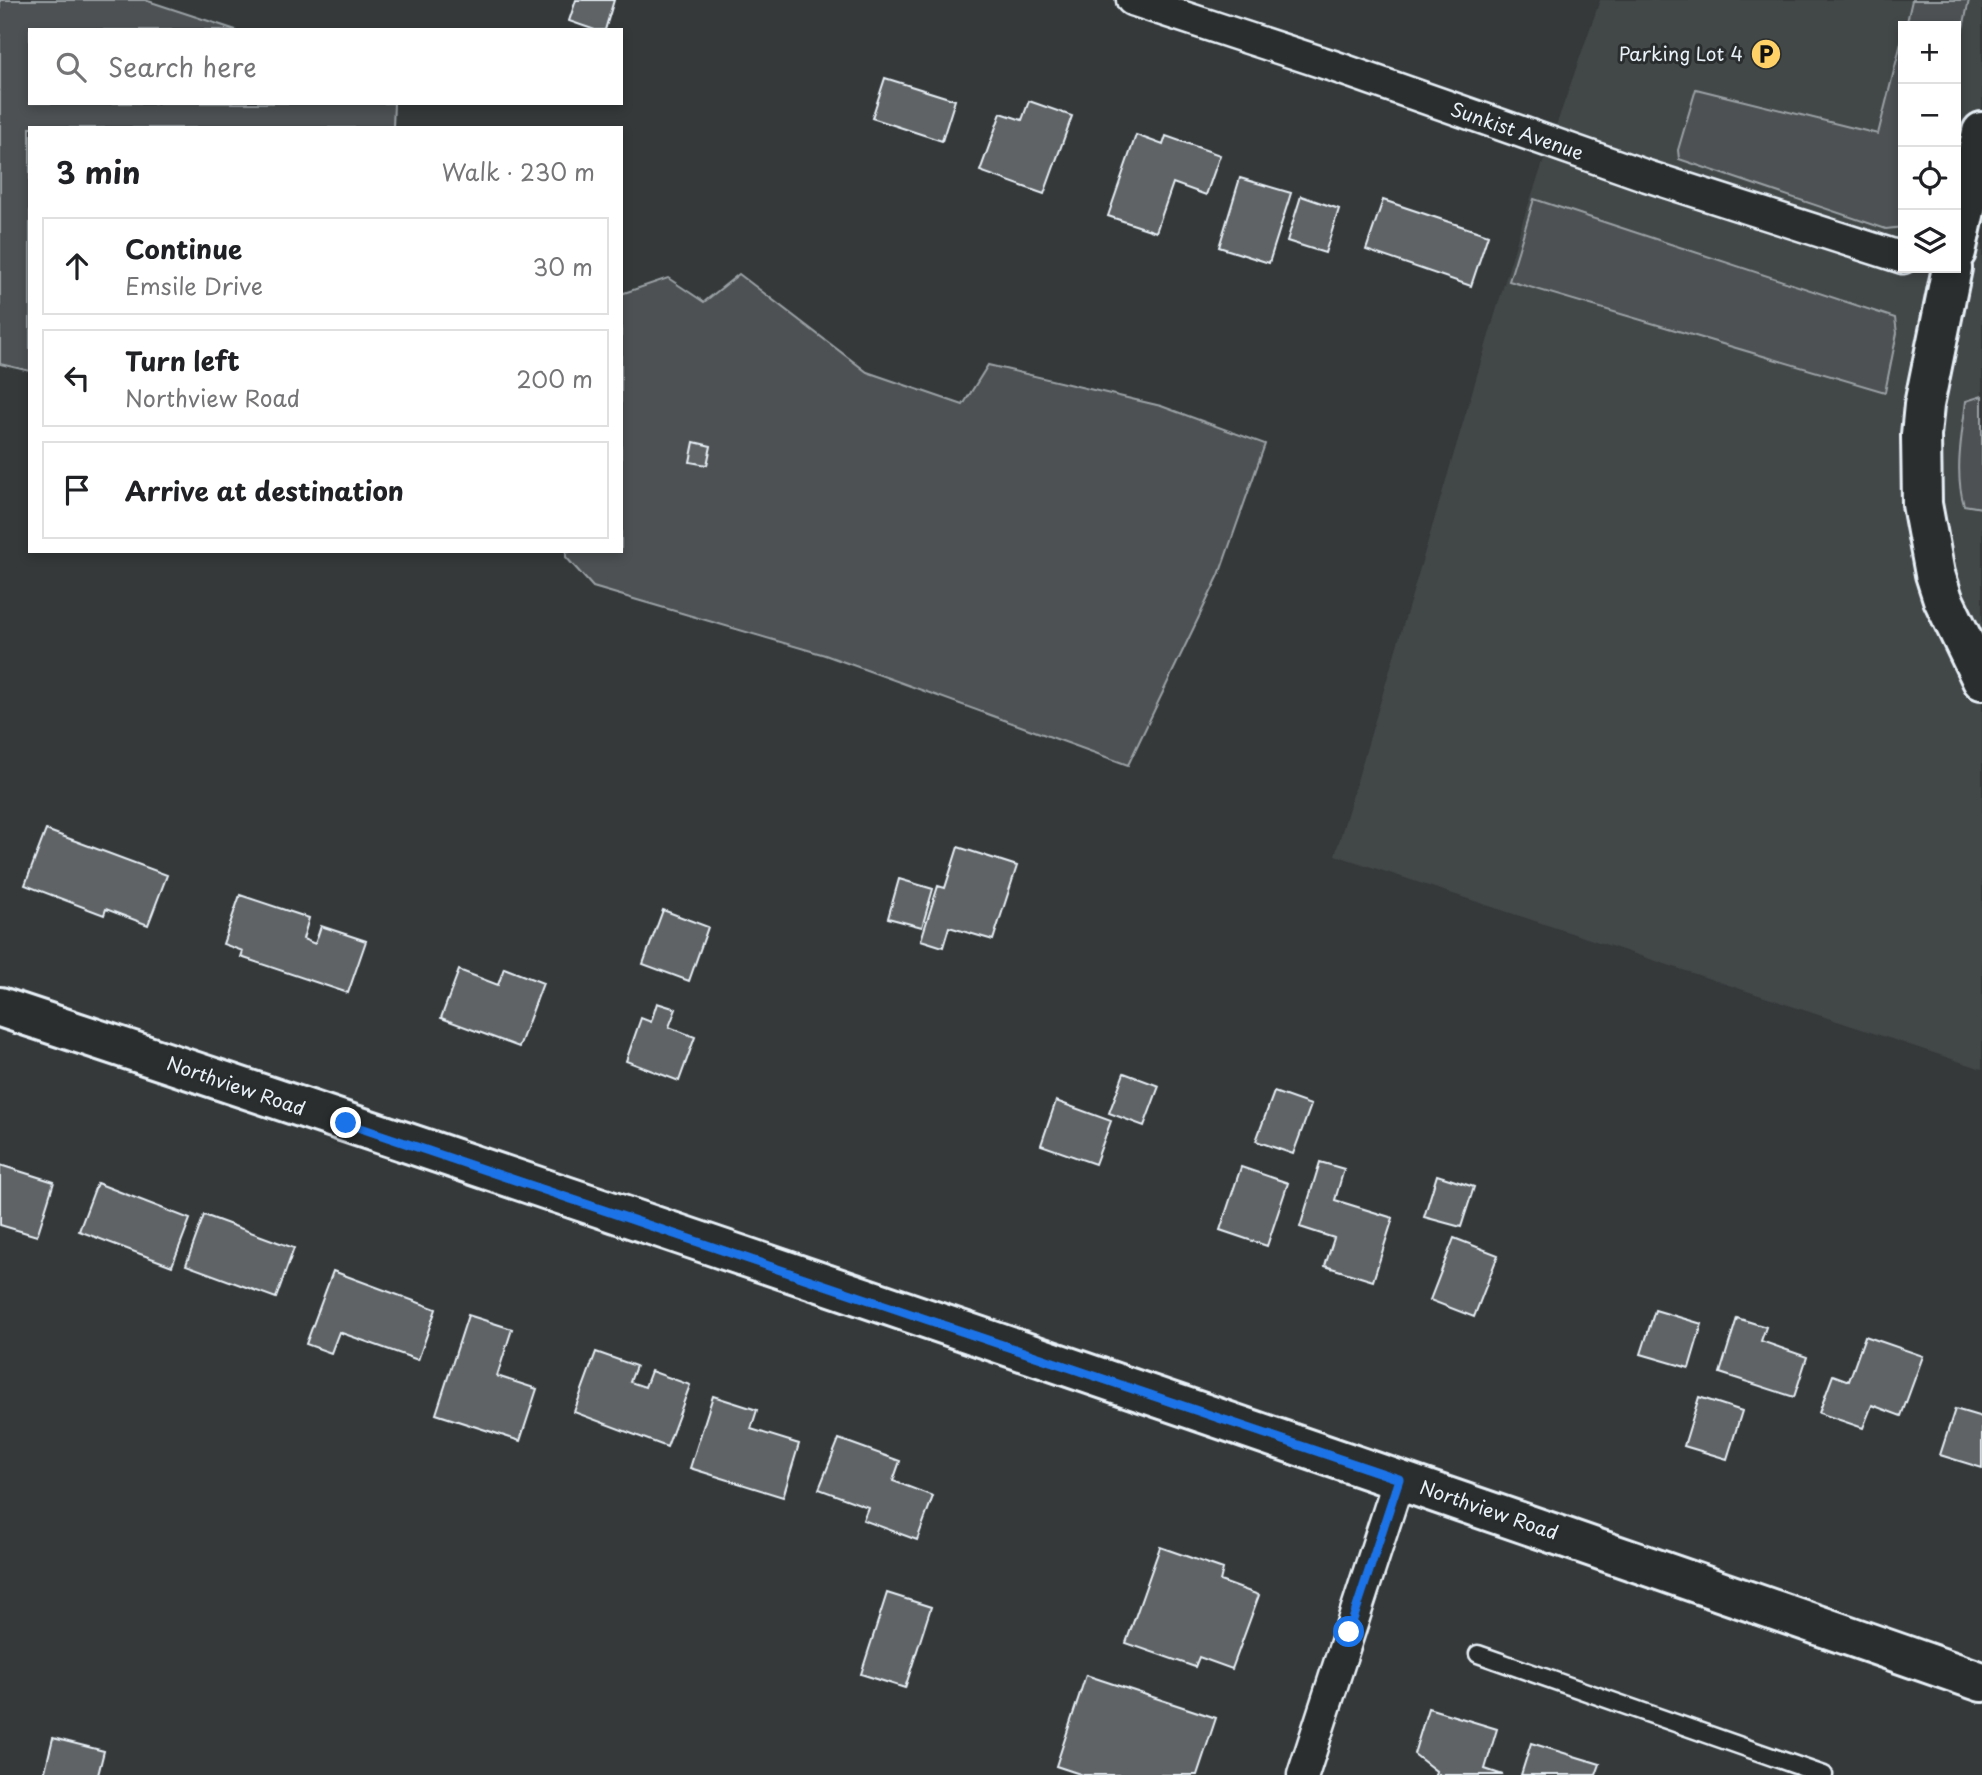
<!DOCTYPE html>
<html lang="en">
<head>
<meta charset="utf-8">
<style>
	body { margin:0; font-family:"Playpen Sans",sans-serif; background:#f6f6f6; color:#202124 }
	.controls { position:absolute; right:21px; top:21px; display:grid; overflow:hidden; border-radius:0px; box-shadow:0 4px 10px #0003 }
	.controls button { width:63px; height:63px; display:grid; place-items:center; padding:0; border:0; border-bottom:2px solid #e0e0e0; background:#fff; color:#202124; font:35px sans-serif }
	.stop { position:absolute; width:21px; height:21px; margin:-16px; border:5px solid #1a73e8; border-radius:50%; background:#fff }
	.stop.end { background:#1a73e8; border-color:#fff; box-shadow:0 2px 7px #0008 }
	.list { margin:0; padding:0; list-style:none }
	h2 { display:flex; justify-content:space-between; align-items:center; height:91px; margin:0; padding:0 28px; font-size:30px }
	h2 small { font-size:23px; font-weight:400; color:#757577 }
	.list li { display:grid; grid-template-columns:46px 1fr auto; gap:21px; align-items:center; box-sizing:border-box; height:98px; margin:0 14px 14px; padding:0 14px; border:2px solid #e0e0e0; border-radius:0px }
	.list b { display:block; font-size:26px; white-space:nowrap }
	.list p { margin:0; font-size:23px; white-space:nowrap; color:#757577 }
	.list em { font-size:23px; font-style:normal; color:#757577 }
	.icon { flex:none; width:38px; height:38px; fill:none; stroke:currentColor; stroke-width:2; stroke-linecap:round; stroke-linejoin:round }
	.map { position:relative; flex:none; width:1982px; height:1775px; overflow:hidden }
	.search { position:absolute; background:#fff; box-shadow:0 4px 10px #0003; left:28px; top:28px; width:595px; height:77px; display:flex; align-items:center; gap:18px; box-sizing:border-box; padding:0 24px; border-radius:0px; color:#757577; font-size:26px }
	.panel { position:absolute; background:#fff; box-shadow:0 4px 10px #0003; left:28px; top:126px; width:595px; height:427px; border-radius:0px }
	.map>svg:first-child { display:block }
	.built { fill:#424647; fill-rule:evenodd }
	.green { fill:#4d5152; stroke:#9aa1a5; stroke-width:2 }
	.building { fill:#5f6365; stroke:#e8f1f8; stroke-width:2 }
	.lines { fill:none; stroke-linecap:round; stroke-linejoin:round }
	.service-casing { stroke:#e8f1f8; stroke-width:21 }
	.minor-casing { stroke:#e8f1f8; stroke-width:35 }
	.tertiary-casing { stroke:#e8f1f8; stroke-width:44 }
	.service { stroke:#2a2d2e; stroke-width:16 }
	.minor { stroke:#2a2d2e; stroke-width:30 }
	.tertiary { stroke:#2a2d2e; stroke-width:38 }
	.route { stroke:#1a73e8; stroke-width:9 }
	.labels { text-anchor:middle; stroke-width:6; stroke-linejoin:round; paint-order:stroke }
	.poi-label { font-size:19px; fill:#e8f1f8; stroke:#2a2d2e; text-anchor:end }
	.street-label { font-size:19px; fill:#e8f1f8; stroke:#2a2d2e }
</style>
</head>
<body>
<div class="map">
<svg width="1982" height="1775" viewBox="0 0 1982 1775">
	<rect width="100%" height="100%" fill="#35393a"/>
	<filter id="ink" filterUnits="userSpaceOnUse"><feTurbulence type="fractalNoise" baseFrequency=".0143" numOctaves="2"/><feDisplacementMap in="SourceGraphic" scale="14" xChannelSelector="R" yChannelSelector="G"/><feConvolveMatrix kernelMatrix="1 2 1 2 8 2 1 2 1" color-interpolation-filters="sRGB"/></filter>
	<g filter="url(#ink)">
		<path class="built" d="M1600 0H1982V1069L1335 855 1523 220ZM1903 26H1956V268H1903Z"/>
		<path class="green" d="M0 0H145L236 30H30V103H394L393 128H30V371L0 364Z
			M1912 0H1969L1956 61V26H1906Z
			M1903 35V227L1886 229 1679 159 1678 150 1696 89 1878 134Z
			M1534 199 1895 318 1897 333 1885 392 1509 281Z
			M739 274 867 372 963 405 988 365 1161 406 1265 444 1219 575 1128 765 825 655 593 587 566 557V551H621V294L668 278 704 302Z
			M1982 396V508L1964 505C1954 472 1962 435 1966 401Z"/>
		<path class="building" d="M576 0H614L605 30H595L569 21Z
			M885 78 955 100 942 141 872 118Z
			M1029 101 1072 116 1044 194 980 171 1001 113 1022 120Z
			M1136 135 1163 145 1166 136 1220 155 1206 195 1173 183 1156 232 1108 216Z
			M1240 178 1291 193 1269 263 1219 247Z
			M1301 196 1339 209 1325 253 1287 241Z
			M1383 200 1488 235 1471 286 1366 250Z
			M694 442 711 446 707 465 690 462Z
			M46 830 167 875 148 925 106 909 104 915 25 885Z
			M958 847 1017 866 993 940 949 927 943 947 921 940 938 886 945 888Z
			M899 879 933 889 922 927 888 918Z
			M240 895 309 918 303 939 315 944 321 926 366 941 348 993 241 957 243 951 223 944Z
			M663 910 708 927 689 981 643 964Z
			M504 968 543 983 519 1047 441 1018 459 970 498 985Z
			M657 1003 676 1009 669 1027 695 1037 679 1081 626 1061 641 1018 651 1022Z
			M1124 1073 1159 1086 1144 1126 1109 1113Z
			M1274 1092 1311 1105 1293 1154 1256 1141Z
			M1056 1101 1111 1121 1095 1164 1041 1145Z
			M1320 1162 1344 1169 1335 1200 1393 1218 1373 1281 1325 1266 1334 1238 1300 1227Z
			M0 1165 54 1182 37 1236 0 1225Z
			M1241 1167 1288 1183 1267 1246 1220 1230Z
			M1437 1175 1474 1187 1461 1227 1424 1217Z
			M97 1183 190 1219 172 1266 79 1231Z
			M204 1215 294 1248 276 1298 186 1265Z
			M1454 1238 1498 1255 1474 1317 1430 1300Z
			M333 1271 436 1309 418 1360 339 1332 331 1353 306 1344Z
			M1655 1310 1702 1324 1689 1368 1641 1354Z
			M468 1315 512 1329 497 1376 537 1389 520 1441 436 1414Z
			M1737 1318 1766 1327 1761 1341 1807 1357 1794 1397 1720 1373Z
			M1865 1336 1923 1356 1901 1416 1872 1405 1863 1428 1819 1413 1833 1375 1849 1381Z
			M596 1352 636 1366 630 1382 645 1387 651 1371 690 1385 667 1447 574 1412Z
			M713 1396 757 1410 751 1429 799 1444 783 1497 690 1468Z
			M1699 1397 1742 1411 1727 1459 1684 1446Z
			M1955 1409 1982 1417V1468L1940 1455Z
			M839 1439 900 1461 893 1481 933 1496 917 1540 863 1520 868 1507 819 1489Z
			M1160 1547 1223 1569 1220 1581 1259 1595 1232 1669 1199 1657 1195 1667 1126 1643Z
			M887 1593 931 1607 905 1688 861 1674Z
			M1086 1675 1216 1718 1197 1775H1083L1056 1766Z
			M1428 1708 1497 1729 1485 1769 1503 1775H1435L1436 1771 1414 1754Z
			M53 1738 104 1751 98 1775H44Z
			M1531 1743 1600 1764 1596 1775H1521Z"/>
		<g class="lines">
			<g class="service-casing">
				<path id="service" d="M1478 1654 1824 1775"/>
			</g>
			<g class="minor-casing">
				<path id="minor" d="M1132 0 1333 66 1647 176 1903 258
					M1303 1775 1399 1479"/>
			</g>
			<g class="tertiary-casing">
				<path id="tertiary" d="M1956 252 1982 132
					M1952 268 1924 405 1921 435 1922 504 1935 574 1943 599 1982 680
					M0 1007C663 1226 1323 1453 1982 1682"/>
			</g>
			<use href="#service" class="service"/>
			<use href="#minor" class="minor"/>
			<use href="#tertiary" class="tertiary"/>
		</g>
	</g>
	<g class="lines" filter="url(#ink)">
		<path class="route" d="M346 1123 1399 1479 1349 1632"/>
	</g>
	<defs>
		<g id="parking-disc" transform="scale(1.575)"><circle r="9.5" fill="#ffd166" stroke="#2a2d2e"/><path d="M-3.5-5.5H1a3.5 3.5 0 0 1 0 7H-1V5.5H-3.5ZM-1-3.4V-.6H.8a1.4 1.4 0 0 0 0-2.8Z" fill="#111"/></g>
	</defs>
	<g fill-rule="evenodd">
		<use href="#parking-disc" x="1766" y="54"/>
	</g>
	<g class="labels">
		<g class="poi-label">
			<text x="1743" y="61">Parking Lot 4</text>
		</g>
		<g class="street-label">
			<text transform="translate(1517 131) rotate(19)" y="7">Sunkist Avenue</text>
			<text transform="translate(236 1086) rotate(19)" y="7">Northview Road</text>
			<text transform="translate(1489 1510) rotate(19)" y="7">Northview Road</text>
		</g>
	</g>
</svg>
<div class="controls">
<button>+</button>
<button>−</button>
<button><svg class="icon" aria-label="locate" viewBox="0 0 24 24"><circle cx="12" cy="12" r="6"/><path d="M12 2v4M12 18v4M2 12h4M18 12h4"/></svg></button>
<button><svg class="icon" aria-label="layers" viewBox="0 0 24 24"><path d="M12 4l9 5-9 5-9-5zM3 14l9 5 9-5"/></svg></button>
</div>
<div class="stop" style="left:1349px;top:1632px"></div>
<div class="stop end" style="left:346px;top:1123px"></div>
<div class="search"><svg class="icon" aria-label="search" viewBox="0 0 24 24"><circle cx="10" cy="10" r="6"/><path d="M15 15l6 6"/></svg>Search here</div>
<section class="panel">
<h2>3 min<small>Walk · 230 m</small></h2>
<ul class="list">
<li><svg class="icon" aria-label="ahead" viewBox="0 0 24 24"><path d="M12 20V5M6 11l6-6 6 6"/></svg><div><b>Continue</b><p>Emsile Drive</p></div><em>30 m</em></li>
<li><svg class="icon" aria-label="left" viewBox="0 0 24 24"><path d="M17 20v-9H6M10 6l-5 5 5 5"/></svg><div><b>Turn left</b><p>Northview Road</p></div><em>200 m</em></li>
<li><svg class="icon" aria-label="arrive" viewBox="0 0 24 24"><path d="M6 21V4h12l-3 4 3 4H6"/></svg><div><b>Arrive at destination</b></div></li>
</ul>
</section>
</div>
</body>
</html>
